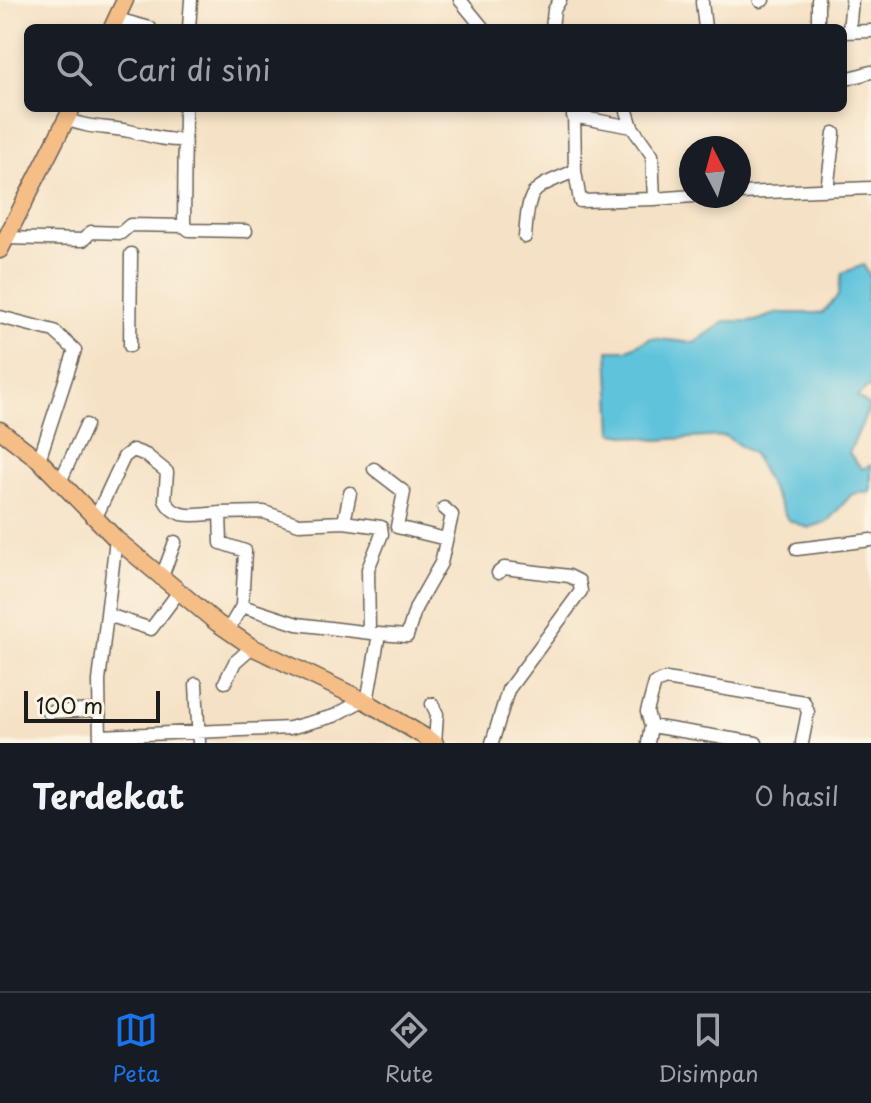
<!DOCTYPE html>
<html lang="id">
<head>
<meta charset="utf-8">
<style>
	body { margin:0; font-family:"Playpen Sans",sans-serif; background:#242831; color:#f1f3f6 }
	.compass { position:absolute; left:679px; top:136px; width:72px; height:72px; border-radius:50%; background:#171b24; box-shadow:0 4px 12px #0003; rotate:354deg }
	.scale { position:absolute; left:24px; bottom:20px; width:136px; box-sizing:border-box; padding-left:8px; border:4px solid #1c1c1c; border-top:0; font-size:22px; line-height:28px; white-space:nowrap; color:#1c1c1c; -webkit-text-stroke:6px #fcf5e5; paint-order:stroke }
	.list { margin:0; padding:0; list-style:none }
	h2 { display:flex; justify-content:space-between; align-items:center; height:104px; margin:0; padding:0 32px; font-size:34px }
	h2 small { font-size:26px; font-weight:400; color:#9ea1a6 }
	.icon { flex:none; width:44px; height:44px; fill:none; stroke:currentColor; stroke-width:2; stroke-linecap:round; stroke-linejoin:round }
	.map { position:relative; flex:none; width:871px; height:743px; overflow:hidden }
	.search { position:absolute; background:#171b24; box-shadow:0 4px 12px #0003; left:24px; right:24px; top:24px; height:88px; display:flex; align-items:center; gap:20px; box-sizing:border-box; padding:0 28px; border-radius:12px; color:#9ea1a6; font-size:30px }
	.sheet { height:248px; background:#171b24 }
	nav { display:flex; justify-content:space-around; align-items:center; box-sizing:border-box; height:112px; border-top:2px solid #363941; background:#171b24; font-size:22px; color:#9ea1a6 }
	nav a { display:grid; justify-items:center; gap:4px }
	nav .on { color:#1a73e8 }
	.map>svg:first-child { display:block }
	.water { fill:#5ec3dc; stroke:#3d707c; stroke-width:2 }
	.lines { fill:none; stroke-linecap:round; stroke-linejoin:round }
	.minor-casing { stroke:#686157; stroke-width:15 }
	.major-casing { stroke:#686157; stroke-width:19 }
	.minor { stroke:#fff; stroke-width:12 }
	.major { stroke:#f6be87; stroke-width:16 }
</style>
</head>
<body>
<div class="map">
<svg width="871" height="743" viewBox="0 0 871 743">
	<rect width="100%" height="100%" fill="#fcf5e5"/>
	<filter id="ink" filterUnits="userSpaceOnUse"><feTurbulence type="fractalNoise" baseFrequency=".0125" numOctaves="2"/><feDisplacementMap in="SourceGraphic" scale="16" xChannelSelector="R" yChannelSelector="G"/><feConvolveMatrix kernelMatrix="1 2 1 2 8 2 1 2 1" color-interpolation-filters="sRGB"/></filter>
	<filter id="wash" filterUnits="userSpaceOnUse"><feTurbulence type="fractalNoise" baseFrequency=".006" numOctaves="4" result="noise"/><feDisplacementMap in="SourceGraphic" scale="32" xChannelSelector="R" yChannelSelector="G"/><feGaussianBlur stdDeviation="1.8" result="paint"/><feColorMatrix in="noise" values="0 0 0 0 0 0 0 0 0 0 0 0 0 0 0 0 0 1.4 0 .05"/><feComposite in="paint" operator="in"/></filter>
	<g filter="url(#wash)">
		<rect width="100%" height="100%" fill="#f5e1c5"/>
		<path class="water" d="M864 265 871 279 867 300 871 302V385L857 397 870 406 849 453 862 469 871 465V492L852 494 827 522 808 528 788 520 753 454 725 436 656 440 612 433 608 350H626L651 338 694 343 726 321H755L778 313H822L838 296 842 273Z"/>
	</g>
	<g filter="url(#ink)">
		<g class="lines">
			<g class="minor-casing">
				<path id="minor" d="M460 0 483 28
					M760 1 763 0
					M702 2 705 28
					M117 19 150 28
					M189 28 191 0
					M552 28 554 10 560 0
					M818 28V0
					M849 31 852 0
					M843 32 871 31
					M843 80 871 72
					M185 108 184 226 189 230 246 231
					M574 108 575 171 580 201 654 199
					M626 108 632 127 652 155 654 199 693 196
					M573 116 632 127
					M66 119C91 129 104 126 129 131 149 135 164 141 185 140
					M827 190 834 133
					M739 193 871 188
					M525 237C529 186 530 190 575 171
					M6 238 83 240 91 232 121 233 130 225 184 226
					M0 317 54 331 75 350 39 460
					M130 346 131 254
					M374 469 404 492 397 527 446 539
					M60 482 86 425
					M96 517 124 457 133 450 146 455 167 472 165 500C175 522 201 514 220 513
					M344 522 350 493
					M797 549 871 540
					M161 579 175 542
					M108 615 151 629 178 593
					M229 628 242 606
					M379 634 407 636 416 607 441 563 452 515 444 508
					M225 682 235 662 252 647
					M196 684 199 743
					M367 702 379 634 297 624 242 606 245 551 221 543 220 513 264 512 299 524 344 522 381 527 382 534 368 569 369 631
					M432 704 437 714 435 743
					M48 712 99 710
					M651 726 647 712 655 683 666 679 804 702 808 712 802 743
					M100 736 290 728 334 716 363 700
					M100 743 99 681 116 539
					M492 743 508 690 581 591 579 581 569 576 504 568 498 573
					M648 743 651 726 756 743"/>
			</g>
			<g class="major-casing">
				<path id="major" d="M112 28 125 0
					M0 250 72 108
					M0 430 39 460 116 539 217 623 252 647 367 702 435 743"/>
			</g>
			<use href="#minor" class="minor"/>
			<use href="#major" class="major"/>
		</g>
	</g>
</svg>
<svg class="compass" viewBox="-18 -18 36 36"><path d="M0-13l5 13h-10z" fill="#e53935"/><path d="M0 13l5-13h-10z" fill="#9ea1a6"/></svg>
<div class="scale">100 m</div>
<div class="search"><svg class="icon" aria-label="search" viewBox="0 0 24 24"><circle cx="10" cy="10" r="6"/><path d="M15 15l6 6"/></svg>Cari di sini</div>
</div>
<section class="sheet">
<h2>Terdekat<small>0 hasil</small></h2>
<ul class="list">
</ul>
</section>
<nav>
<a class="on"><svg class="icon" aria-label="map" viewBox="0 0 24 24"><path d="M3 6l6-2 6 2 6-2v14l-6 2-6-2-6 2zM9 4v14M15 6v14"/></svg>Peta</a>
<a><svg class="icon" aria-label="directions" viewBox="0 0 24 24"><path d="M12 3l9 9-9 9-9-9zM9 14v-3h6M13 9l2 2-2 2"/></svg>Rute</a>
<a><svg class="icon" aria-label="saved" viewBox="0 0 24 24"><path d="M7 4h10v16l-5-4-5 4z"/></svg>Disimpan</a>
</nav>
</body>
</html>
